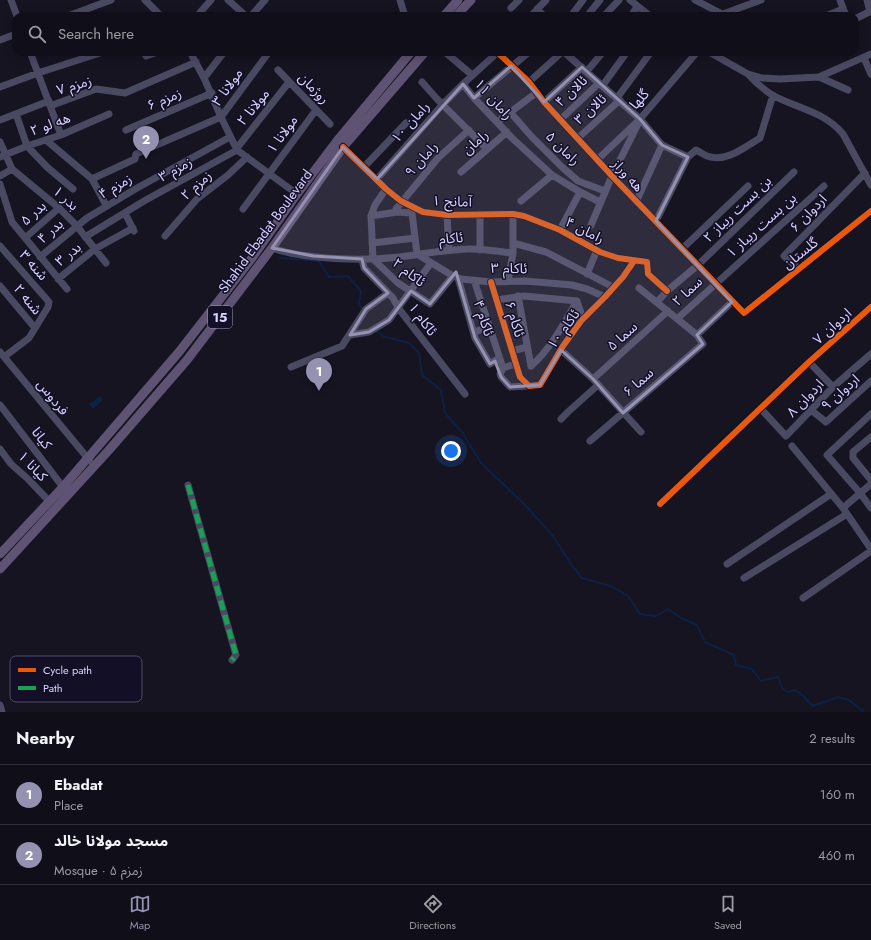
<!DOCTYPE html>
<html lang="en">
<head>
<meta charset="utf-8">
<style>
	body { margin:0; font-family:Jost,"Noto Sans Arabic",sans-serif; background:#1e1d26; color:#f1f3f6 }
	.you { position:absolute; left:451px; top:451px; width:14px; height:14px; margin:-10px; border:3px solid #fff; border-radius:50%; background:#1a73e8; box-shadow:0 0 0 6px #1a73e833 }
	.badge { display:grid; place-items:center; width:26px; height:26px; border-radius:50%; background:#9591b1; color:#fff; font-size:13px; font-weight:700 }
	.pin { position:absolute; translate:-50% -33px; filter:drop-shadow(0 1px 2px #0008) }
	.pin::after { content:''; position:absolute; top:21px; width:14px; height:12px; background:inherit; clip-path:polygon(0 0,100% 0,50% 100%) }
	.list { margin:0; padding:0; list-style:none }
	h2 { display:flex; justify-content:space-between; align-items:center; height:52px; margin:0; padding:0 16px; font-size:17px }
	h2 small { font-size:13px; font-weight:400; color:#9c9ca2 }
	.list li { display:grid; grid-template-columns:26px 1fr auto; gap:12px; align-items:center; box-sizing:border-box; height:60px; padding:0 16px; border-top:1px solid #302f38 }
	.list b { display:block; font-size:15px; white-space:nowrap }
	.list p { margin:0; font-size:13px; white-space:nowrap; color:#9c9ca2 }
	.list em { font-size:13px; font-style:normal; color:#9c9ca2 }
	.icon { flex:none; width:22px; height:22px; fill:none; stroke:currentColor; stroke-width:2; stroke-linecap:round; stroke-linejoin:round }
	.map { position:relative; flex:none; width:871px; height:712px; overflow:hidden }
	.search { position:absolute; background:#100f19; box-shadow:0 2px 10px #0003; left:12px; right:12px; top:12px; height:44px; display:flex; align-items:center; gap:10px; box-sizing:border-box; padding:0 14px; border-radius:12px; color:#9c9ca2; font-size:15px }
	.sheet { height:172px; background:#100f19 }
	nav { display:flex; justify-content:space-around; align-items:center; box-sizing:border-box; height:56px; border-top:1px solid #302f38; background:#100f19; font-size:11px; color:#9c9ca2 }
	nav a { display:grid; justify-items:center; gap:2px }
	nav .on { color:#9591b1 }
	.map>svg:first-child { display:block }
	.water { fill:#0d2144 }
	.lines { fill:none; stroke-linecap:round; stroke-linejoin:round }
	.stream { stroke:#0d2144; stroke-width:2 }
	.minor { stroke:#4a4962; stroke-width:7 }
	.major { stroke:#5e5373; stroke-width:9 }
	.quiet { stroke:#1a9f57; stroke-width:5; stroke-dasharray:10 5; stroke-linecap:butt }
	.cycleway-casing { stroke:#130f26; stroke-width:8 }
	.cycleway { stroke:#e8590c; stroke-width:6 }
	.marked { fill:#9591b1; fill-opacity:0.2; stroke:#9591b1; stroke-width:3; stroke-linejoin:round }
	.labels { text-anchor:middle; stroke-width:3; stroke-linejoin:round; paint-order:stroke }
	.shield { fill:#130f26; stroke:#9e99be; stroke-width:1 }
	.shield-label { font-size:13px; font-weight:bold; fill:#d9d4ff }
	.street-label { font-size:14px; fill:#d9d4ff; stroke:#130f26 }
	.key { fill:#130f26; stroke:#4e4a67; stroke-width:1 }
	.key-label { font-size:11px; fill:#d9d4ff }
</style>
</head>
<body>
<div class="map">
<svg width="871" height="712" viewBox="0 0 871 712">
	<rect width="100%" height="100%" fill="#161421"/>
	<path class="water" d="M100 396 103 400 93 409 89 404Z"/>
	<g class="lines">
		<path class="stream" d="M280 258 319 261 329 277 348 276 361 291 359 302 362 310
			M376 331 385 337 409 343 419 353 422 375 441 390 445 413 462 432 481 463 526 506 553 536 573 567 582 578 611 586 628 596 640 614 656 616 668 609 681 618 697 625 705 642 734 655 736 665 752 669 761 681 778 677 782 688 787 692 795 690 800 693 813 706 838 697 849 700 864 712"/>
		<path class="minor" d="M11 0 17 16
			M145 0 161 16
			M228 0 246 16
			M400 0 405 16
			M630 0 650 16
			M695 0 726 16
			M840 0 846 16
			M867 0 870 12
			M511 8 519 0
			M537 9 544 16
			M723 14 761 0
			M68 16 111 0
			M197 16 211 0
			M251 16 265 0
			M531 16 546 0
			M571 16 583 0
			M587 16 600 0
			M604 16 619 0
			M631 16 637 7
			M826 16 843 9
			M855 19 871 11
			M0 40 16 34
			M30 52 61 135
			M190 52 204 78 221 117 237 150 297 194
			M445 52 472 75
			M497 52 529 82 544 102 612 176 744 313 871 211
			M564 52 640 119 662 145 688 157 696 150C700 152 704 155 707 156 726 163 745 147 760 138L773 95
			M709 52 748 74 762 78 780 79 819 77 871 54
			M146 56 158 52
			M864 58 871 74
			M278 70 330 124
			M587 71 603 52
			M748 74C755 82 763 89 772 95 796 108 824 111 843 134L871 185
			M819 77 848 90
			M204 78 224 52
			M422 82 437 99 487 149
			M529 82 562 52
			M463 84 474 98 512 138 552 175 580 192
			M603 85 627 52
			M0 87 38 73 103 52
			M474 98 529 52
			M617 98 651 52
			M544 102 582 67
			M50 106 96 89 125 93 196 62
			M510 112 532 137 562 167 578 181 605 191
			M16 114 27 146 47 167 73 189
			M561 119 599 83
			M0 120 49 101
			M497 122 536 93
			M126 130 212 93
			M578 138 620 100
			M46 140 92 179 106 205
			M0 142 12 169 59 208 76 225 106 263
			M343 147 386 189 401 201 423 212 447 215 513 214 524 216 560 230 600 252 618 258 647 262 648 274 667 291
			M237 148 289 82
			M0 157 27 146 61 135 109 114
			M597 160 640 119 697 52
			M364 167 406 123
			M461 172 507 132
			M0 176 12 169
			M92 179 135 159 136 154 221 117 269 52
			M377 179 443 104 463 84 498 52
			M0 184 12 222 67 289
			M386 189 375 205 371 216 373 259 398 283 430 304 453 276
			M521 201 552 175
			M636 202 662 145
			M412 207V213L417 254 453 276 461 279 491 282 525 281 572 285 587 289 605 297
			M243 209 316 110
			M396 209 438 158 469 130
			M125 213 134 231
			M480 214V250
			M513 214V243
			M447 215 449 250
			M371 216 397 212 412 213
			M656 221 688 157
			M591 225 612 176 638 124
			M560 230 580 192 600 202
			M165 236 197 199 228 175 247 157
			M85 237 144 201 237 150
			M25 238 59 208
			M372 243 415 238
			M0 246 49 302 48 307 29 338 4 357
			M272 248C305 260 365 261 400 257 422 254 444 250 467 249 482 248 498 252 513 253V243L546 252 613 287
			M682 249 748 186
			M40 257 87 218 137 188 230 137
			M362 259 364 268 393 298 399 309 465 394
			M799 269 784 256 865 173
			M587 274 597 250
			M458 278 475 338 490 364 499 358
			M58 279 95 249 133 228
			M474 280 503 368 515 364
			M508 281 513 253
			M491 282 520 377 529 386 540 385 563 346 581 321 605 297 623 277 634 261
			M0 286 35 328
			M518 296 531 366
			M496 300 524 296 577 301 583 319
			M657 302 667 291 698 265 794 172
			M678 318 824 186
			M475 332 489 326
			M350 335 369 332 389 320 431 263
			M697 335 732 302
			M561 350 593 379 641 432
			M512 351 527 347
			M0 352 90 461
			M809 362 833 387
			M531 366C550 350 564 323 577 301
			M291 367 342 346 366 309 388 293
			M503 368 500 374 501 377 510 387 529 386
			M593 379 668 311
			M0 405 66 491
			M761 409 786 436 833 387 871 354
			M811 410 826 422 871 381
			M871 414 827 455 860 493 871 508
			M561 419 569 411 598 385
			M871 437 853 452V458L871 480
			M590 441 703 344 697 335 639 288
			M792 446 843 508 871 549
			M0 449 11 464 28 479 49 501
			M188 485 236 655 232 660
			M660 504 809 362 871 307
			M843 508 871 484
			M727 564 831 494
			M744 578 847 514
			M803 598 871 551
			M0 705 2 712"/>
		<path class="major" d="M444 16 458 0
			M456 16 471 0
			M0 554 63 487 179 352 252 258 297 194 337 141 411 52
			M0 569 109 450 187 360 272 248 343 147 425 52"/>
		<path class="quiet" d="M188 485 236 655 232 660"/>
		<g class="cycleway-casing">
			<path id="cycleway" d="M497 52 529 82 544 102 612 176 744 313 871 211
				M343 147 386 189 401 201 423 212 447 215 513 214 524 216 560 230 600 252 618 258 647 262 648 274 667 291
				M491 282 520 377 529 386 540 385 563 346 581 321 605 297 623 277 634 261
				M660 504 809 362 871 307"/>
		</g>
		<use href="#cycleway" class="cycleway"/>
	</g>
	<path class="marked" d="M511 66 544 102 582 67 640 119 662 145 688 157 656 221 732 302 697 335 703 344 623 413 593 379 561 350 540 385 510 387 501 377 495 361 490 364 475 338 456 272 430 304 411 291 389 320 369 332 350 335 366 309 388 293 364 268 362 259 313 256 272 248 343 147 377 179 463 84 474 98Z"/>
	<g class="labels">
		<rect class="shield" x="208" y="306" width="24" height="22" rx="3"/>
		<g class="shield-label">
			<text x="220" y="322">15</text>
		</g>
		<g class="street-label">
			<text transform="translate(74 85) rotate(-17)" y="5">زمزم ۷</text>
			<text transform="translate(227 87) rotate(-54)" y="5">مولانا ۳</text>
			<text transform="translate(314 88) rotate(46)" y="5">روژمان</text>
			<text transform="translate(571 91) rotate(-43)" y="5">ئالان ۴</text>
			<text transform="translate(164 99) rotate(-23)" y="5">زمزم ۶</text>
			<text transform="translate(494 99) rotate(48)" y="5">رامان ۱۱</text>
			<text transform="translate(639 99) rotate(-49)" y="5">گلها</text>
			<text transform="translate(253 107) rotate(-51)" y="5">مولانا ۲</text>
			<text transform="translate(590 109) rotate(-42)" y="5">ئالان ۳</text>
			<text transform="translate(410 122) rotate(-48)" y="5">رامان ۱۰</text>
			<text transform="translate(50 124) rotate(-20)" y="5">هه لو ۲</text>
			<text transform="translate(282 134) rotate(-54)" y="5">مولانا ۱</text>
			<text transform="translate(475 142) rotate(-41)" y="5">رامان</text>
			<text transform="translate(563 148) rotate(44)" y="5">رامان ۵</text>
			<text transform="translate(421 159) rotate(-48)" y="5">رامان ۹</text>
			<text transform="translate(175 169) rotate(-29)" y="5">زمزم ۳</text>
			<text transform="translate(628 175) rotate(47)" y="5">هه وراز</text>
			<text transform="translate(196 185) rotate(-42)" y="5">زمزم ۲</text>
			<text transform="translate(115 186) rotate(-30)" y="5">زمزم ۴</text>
			<text transform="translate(66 198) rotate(42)" y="5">بدر ۱</text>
			<text transform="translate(452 201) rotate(2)" y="5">آمانج ۱</text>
			<text transform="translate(737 209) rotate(-44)" y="5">بن بست ریباز ۲</text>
			<text transform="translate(33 213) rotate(-42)" y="5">بدر ۵</text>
			<text transform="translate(808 213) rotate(-46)" y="5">اردوان ۶</text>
			<text transform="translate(761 225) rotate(-42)" y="5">بن بست ریباز ۱</text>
			<text transform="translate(585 230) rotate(27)" y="5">رامان ۴</text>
			<text transform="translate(50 231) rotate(-41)" y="5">بدر ۴</text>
			<text transform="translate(265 231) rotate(-54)" y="5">Shahid Ebadat Boulevard</text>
			<text transform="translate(451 238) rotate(-5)" y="5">ئاکام</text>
			<text transform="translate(800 253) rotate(-39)" y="5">گلستان</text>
			<text transform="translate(68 254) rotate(-39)" y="5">بدر ۳</text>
			<text transform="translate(34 265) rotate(49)" y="5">شنه ۳</text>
			<text transform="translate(509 268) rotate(1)" y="5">ئاکام ۳</text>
			<text transform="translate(409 272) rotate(38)" y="5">ئاکام ۲</text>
			<text transform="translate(687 291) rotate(-43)" y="5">سما ۲</text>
			<text transform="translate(28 299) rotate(50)" y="5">شنه ۲</text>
			<text transform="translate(484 318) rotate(72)" y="5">ئاکام ۴</text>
			<text transform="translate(423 319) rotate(53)" y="5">ئاکام ۱</text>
			<text transform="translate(515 319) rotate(73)" y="5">ئاکام ۶</text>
			<text transform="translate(832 326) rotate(-42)" y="5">اردوان ۷</text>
			<text transform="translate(563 329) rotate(-54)" y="5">ئاکام ۱۰</text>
			<text transform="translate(622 336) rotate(-42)" y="5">سما ۵</text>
			<text transform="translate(638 382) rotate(-41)" y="5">سما ۶</text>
			<text transform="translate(840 392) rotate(-42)" y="5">اردوان ۹</text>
			<text transform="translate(53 397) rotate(51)" y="5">فردوس</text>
			<text transform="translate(805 398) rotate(-46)" y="5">اردوان ۸</text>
			<text transform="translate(42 438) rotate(53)" y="5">کیانا</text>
			<text transform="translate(33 466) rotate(46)" y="5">کیانا ۱</text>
		</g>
	</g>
	<rect x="10" y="656" width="132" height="46" rx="6" class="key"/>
	<rect x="18" y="668" width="18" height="4" fill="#e8590c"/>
	<rect x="18" y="686" width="18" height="4" fill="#1a9f57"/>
	<g class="key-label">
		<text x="43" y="674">Cycle path</text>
		<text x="43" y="692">Path</text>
	</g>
</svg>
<div class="you"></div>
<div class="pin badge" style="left:319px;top:391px">1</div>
<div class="pin badge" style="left:146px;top:159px">2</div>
<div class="search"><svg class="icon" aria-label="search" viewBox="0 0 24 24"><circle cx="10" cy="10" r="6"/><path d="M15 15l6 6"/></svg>Search here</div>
</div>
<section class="sheet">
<h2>Nearby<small>2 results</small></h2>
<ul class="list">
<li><span class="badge">1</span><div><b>Ebadat</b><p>Place</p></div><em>160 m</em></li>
<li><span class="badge">2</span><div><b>مسجد مولانا خالد</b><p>Mosque · زمزم ۵</p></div><em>460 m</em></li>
</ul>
</section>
<nav>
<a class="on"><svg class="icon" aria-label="map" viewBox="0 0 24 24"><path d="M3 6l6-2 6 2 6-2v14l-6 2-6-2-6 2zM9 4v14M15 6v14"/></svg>Map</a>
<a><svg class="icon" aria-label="directions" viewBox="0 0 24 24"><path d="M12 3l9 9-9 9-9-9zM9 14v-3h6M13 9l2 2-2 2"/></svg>Directions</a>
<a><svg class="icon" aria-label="saved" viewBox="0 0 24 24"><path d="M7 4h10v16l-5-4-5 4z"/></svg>Saved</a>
</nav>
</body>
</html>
